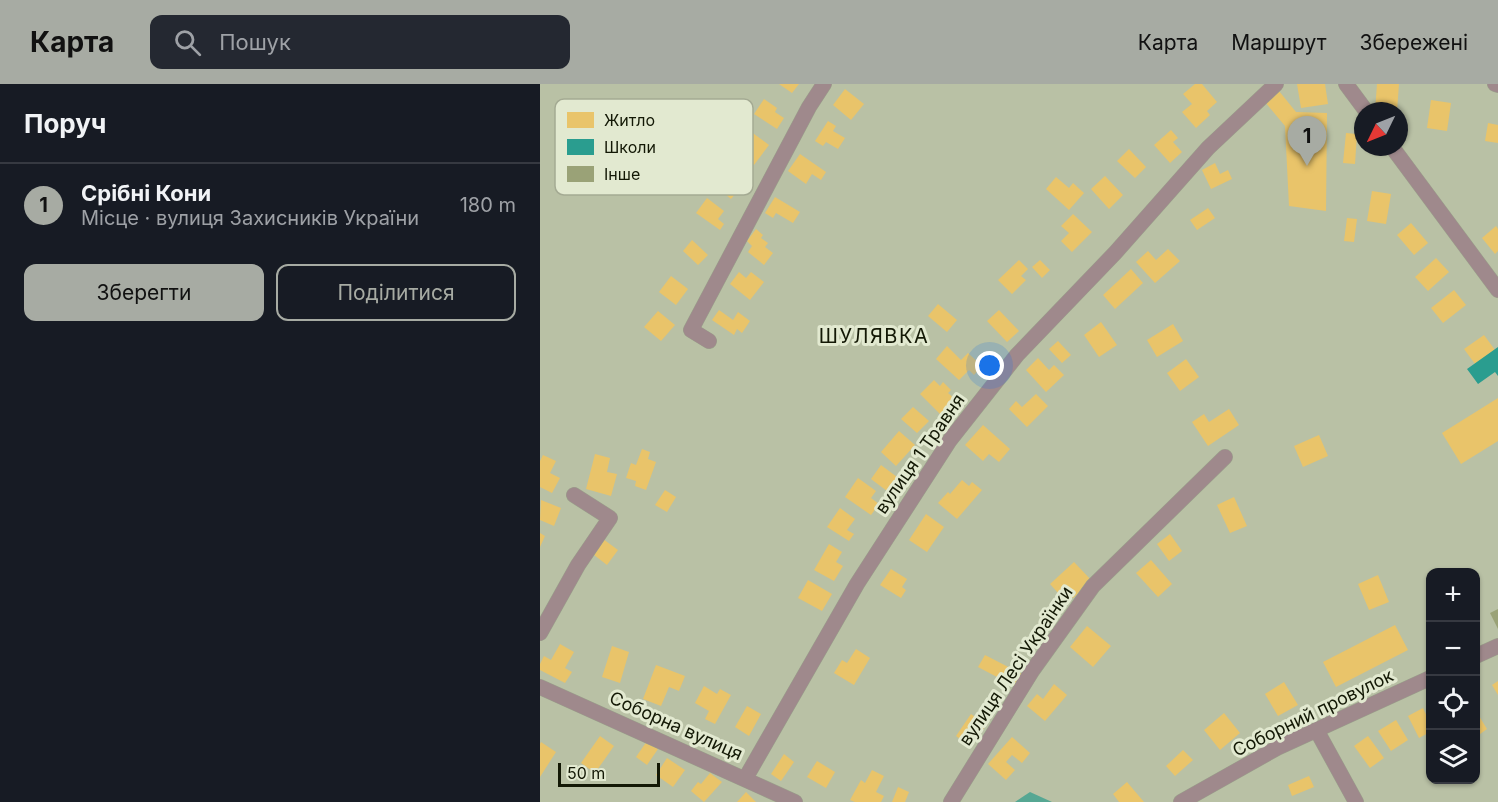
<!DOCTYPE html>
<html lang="uk">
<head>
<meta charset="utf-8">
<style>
	body { margin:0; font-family:Inter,sans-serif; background:#242831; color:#f1f3f6 }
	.controls { position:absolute; right:18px; bottom:18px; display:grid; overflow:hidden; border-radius:12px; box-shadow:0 2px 4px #0004 }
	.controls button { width:54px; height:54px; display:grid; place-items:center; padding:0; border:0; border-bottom:2px solid #363941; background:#171b24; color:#f1f3f6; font:30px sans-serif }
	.compass { position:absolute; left:814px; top:18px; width:54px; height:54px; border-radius:50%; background:#171b24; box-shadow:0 2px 4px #0004; rotate:227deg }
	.scale { position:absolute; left:18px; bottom:15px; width:102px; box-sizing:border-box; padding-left:6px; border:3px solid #131805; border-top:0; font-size:16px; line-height:21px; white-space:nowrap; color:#131805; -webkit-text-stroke:4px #e2e9d0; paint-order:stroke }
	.you { position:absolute; left:450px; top:282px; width:21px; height:21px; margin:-15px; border:4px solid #fff; border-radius:50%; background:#1a73e8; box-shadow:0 0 0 9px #1a73e833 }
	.badge { display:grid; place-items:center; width:39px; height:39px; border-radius:50%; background:#a7aba3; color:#111; font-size:20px; font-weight:700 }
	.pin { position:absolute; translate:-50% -50px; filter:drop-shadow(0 2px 3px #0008) }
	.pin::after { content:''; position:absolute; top:32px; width:21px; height:18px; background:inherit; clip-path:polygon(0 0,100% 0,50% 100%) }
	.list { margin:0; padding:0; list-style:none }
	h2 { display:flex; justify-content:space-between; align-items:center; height:78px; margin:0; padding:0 24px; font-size:26px }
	h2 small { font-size:20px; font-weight:400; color:#9ea1a6 }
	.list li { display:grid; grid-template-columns:39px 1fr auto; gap:18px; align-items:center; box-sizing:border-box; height:84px; padding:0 24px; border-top:2px solid #363941 }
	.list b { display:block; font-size:22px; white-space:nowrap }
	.list p { margin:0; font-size:20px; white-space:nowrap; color:#9ea1a6 }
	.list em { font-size:20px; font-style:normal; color:#9ea1a6 }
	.actions { display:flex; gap:12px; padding:18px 24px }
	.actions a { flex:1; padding:14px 0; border:2px solid #a7aba3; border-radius:12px; text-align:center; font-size:21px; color:#a7aba3 }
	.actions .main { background:#a7aba3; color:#111 }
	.icon { flex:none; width:33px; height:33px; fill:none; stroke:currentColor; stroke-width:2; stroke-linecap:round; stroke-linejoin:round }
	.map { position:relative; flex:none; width:958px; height:718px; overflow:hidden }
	header { display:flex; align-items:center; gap:36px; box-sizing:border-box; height:84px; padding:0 30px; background:#a7aba3; color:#111 }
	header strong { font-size:28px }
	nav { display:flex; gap:33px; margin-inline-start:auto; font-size:21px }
	.search { width:420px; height:54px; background:#242831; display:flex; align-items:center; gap:15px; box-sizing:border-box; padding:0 21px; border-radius:12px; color:#9ea1a6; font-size:22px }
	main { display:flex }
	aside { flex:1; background:#171b24 }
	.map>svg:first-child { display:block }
	.water { fill:#56a793 }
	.homes { fill:#e9c46a }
	.schools { fill:#2a9d8f }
	.building { fill:#9aa277 }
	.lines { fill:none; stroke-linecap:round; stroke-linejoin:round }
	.minor-casing { stroke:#9aa08b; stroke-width:16 }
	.minor { stroke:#9f898c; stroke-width:15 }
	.labels { text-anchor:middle; stroke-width:6; stroke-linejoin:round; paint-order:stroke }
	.street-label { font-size:18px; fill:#131805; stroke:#e2e9d0 }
	.neighbourhood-label { font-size:20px; letter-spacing:1.5px; fill:#131805; stroke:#e2e9d0 }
	.key { fill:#e2e9d0; stroke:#a4aa93; stroke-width:1.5 }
	.key-label { font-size:16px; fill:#131805 }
</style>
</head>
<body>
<header>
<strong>Карта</strong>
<div class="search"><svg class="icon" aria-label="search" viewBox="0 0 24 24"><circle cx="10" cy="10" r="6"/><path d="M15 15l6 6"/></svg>Пошук</div>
<nav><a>Карта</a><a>Маршрут</a><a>Збережені</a></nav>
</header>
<main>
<aside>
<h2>Поруч<small></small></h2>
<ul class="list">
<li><span class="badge">1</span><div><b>Срібні Кони</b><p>Місце · вулиця Захисників України</p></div><em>180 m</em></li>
</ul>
<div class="actions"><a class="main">Зберегти</a><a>Поділитися</a></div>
</aside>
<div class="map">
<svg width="958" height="718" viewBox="0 0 958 718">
	<rect width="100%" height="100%" fill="#b9c1a5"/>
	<path class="water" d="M490 708 512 718H475Z"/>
	<path class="homes" d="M239 0H259L252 9Z
		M655 0H662L677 18 667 27 670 31 656 44 642 28 652 20 643 10Z
		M757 0H785L788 20 761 24Z
		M837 0H859L857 27H835Z
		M305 5 324 20 311 36 293 21Z
		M739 7 756 28 787 29 786 127 749 122 745 42 725 18Z
		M224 15 237 24 235 28 244 34 237 45 214 30Z
		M891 16 911 19 907 47 887 44Z
		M288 37 296 42 293 47 305 54 298 65 286 58 283 62 275 57Z
		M948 39 958 41V59L945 57Z
		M631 46 638 54 633 58 642 68 630 79 614 61Z
		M210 47 229 61 214 81 195 67Z
		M806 49 817 50 815 80 803 79Z
		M589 65 606 83 595 94 577 77Z
		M260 70 286 88 281 96 272 90 266 100 248 87Z
		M675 79 680 90 688 86 692 95 671 105 662 86Z
		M186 80 199 91 194 97 201 103 191 115 171 98Z
		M565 92 583 111 569 125 551 105Z
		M516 93 529 104 533 99 544 109 529 126 506 105Z
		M832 107 851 110 846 140 827 137Z
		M235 113 260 128 253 139 236 129 233 134 225 129Z
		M167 114 184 127 178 135 184 140 180 146 156 129Z
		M668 124 675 134 657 146 650 136Z
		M533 130 552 148 532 168 521 157 529 149 521 142Z
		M807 134 817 135 814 158 804 157Z
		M871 139 888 159 874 171 857 151Z
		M956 142 958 145V167L955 170 942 154Z
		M216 145 223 151 221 154 228 159 225 163 233 169 224 181 208 168 212 162 207 157Z
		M152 156 168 171 158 181 143 167Z
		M628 165 640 177 615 199 596 178 608 167 616 176Z
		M896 174 909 188 888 207 875 193Z
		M479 176 488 185 481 192 486 196 472 210 458 196Z
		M500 176 510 186 502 194 492 183Z
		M591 185 603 199 575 225 563 211Z
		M199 188 206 194 211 188 224 198 210 216 190 200Z
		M131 192 148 205 136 221 119 208Z
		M914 206 926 221 903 239 891 224Z
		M398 220 417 236 407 248 388 232Z
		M179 226 193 236 198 228 210 237 202 249 197 245 194 251 172 236Z
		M459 226 479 247 467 258 447 237Z
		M118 227 135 241 121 257 104 243Z
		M561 238 577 261 559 273 544 251Z
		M633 240 643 257 617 273 607 256Z
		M944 251 955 266 935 280 924 265Z
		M518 257 531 271 522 279 509 265Z
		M407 262 421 276 428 269 442 282 434 291 429 286 419 296 396 275Z
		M498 274 509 286 514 281 524 291 506 308 486 286Z
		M646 275 659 293 640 307 627 289Z
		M394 296 400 302 403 298 411 306 408 309 418 318 403 333 380 310Z
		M496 310 508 322 487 343 469 325 476 317 482 323Z
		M958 314V357L921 380 902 349Z
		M373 323 389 337 377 349 361 335Z
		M689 325 699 341 668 362 652 338 664 330 669 338Z
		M443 341 470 365 459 378 449 370 443 377 425 361Z
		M359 347 375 361 356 382 341 368Z
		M779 351 788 372 763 383 754 362Z
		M102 365 110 368 108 375 116 378 106 406 95 402 96 397 86 394 91 379 96 381Z
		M55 370 70 374 67 388 77 390 71 412 46 405Z
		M3 371 16 377 10 389 20 394 12 409 0 403V377Z
		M341 381 361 396 351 410 331 395Z
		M318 394 336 407 331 414 339 420 331 431 305 413Z
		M422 396 429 402 432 398 442 406 417 435 398 419 408 408 410 410Z
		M125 406 136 413 127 428 115 421Z
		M694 413 707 442 690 449 677 421Z
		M1 416 21 424 14 442 0 436Z
		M300 424 315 435 307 446 314 450 309 457 287 443Z
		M386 430 404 443 387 468 369 456Z
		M0 449 5 452 0 463Z
		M630 450 642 467 629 477 617 460Z
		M59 452 78 466 67 481 49 467Z
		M289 460 302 468 296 478 303 482 294 497 274 486Z
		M611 476 632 500 618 513 596 489Z
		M534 478 552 497 533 514 524 505 519 510 510 500Z
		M351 485 367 495 362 503 366 506 361 514 340 501Z
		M838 491 849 518 829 526 818 500Z
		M268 496 292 510 282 527 258 514Z
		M855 541 868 566 796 603 783 578Z
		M547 542 571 562 553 583 530 563Z
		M20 560 34 568 25 584 32 588 25 599 0 586V580L4 572 11 576Z
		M72 562 89 568 80 599 62 593Z
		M316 565 330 574 314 601 294 589 302 576 307 579Z
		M445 571 482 590 476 603 438 583Z
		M116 581 145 592 139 607 129 603 121 622 103 615Z
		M958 597V611L952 601Z
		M744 598 758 621 738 632 725 610Z
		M514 600 527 611 505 637 487 622 497 610 503 615Z
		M164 602 177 610 180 605 191 611 175 640 165 635 169 627 155 619Z
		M207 622 221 630 209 652 195 643Z
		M883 624 890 639V648L879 654 868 632Z
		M936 627 947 645 936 653Z
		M684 629 700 649 680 666 664 646Z
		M431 630 446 641 431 663 416 652Z
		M856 636 868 656 851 667 838 647Z
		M60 652 74 662 55 689 41 679Z
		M828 652 844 674 830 684 814 662Z
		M472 653 490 669 482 679 472 671 466 678 475 686 466 696 448 680Z
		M107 657 118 665 107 681 96 673Z
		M1 658 16 668 0 693V660Z
		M643 666 653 676 635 692 626 682Z
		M244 670 254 678 241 697 231 690Z
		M127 674 145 686 133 703 116 691Z
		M277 677 295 688 286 704 267 693Z
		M332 686 344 692 336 708 344 712 341 718H315L310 716 321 696 325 699Z
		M170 689 182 698 164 718 151 707 158 698 161 700Z
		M769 692 774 703 752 712 748 701Z
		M587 698 604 718H579L573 710Z
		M358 703 369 708 365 718H352Z
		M206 708 216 718H197Z"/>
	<path class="schools" d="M958 263V292L955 288 938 300 927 285Z"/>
	<path class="building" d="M958 525V545L950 529Z"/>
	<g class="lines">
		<g class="minor-casing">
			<path id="minor" d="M806 0 826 27
				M955 0 958 1
				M852 63 958 206
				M169 257 151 246 269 23 284 0
				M0 549 38 481 70 434 34 411
				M936 572 958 562
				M0 603 255 718
				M777 647 816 718
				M205 695 317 500 410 356 477 271 575 169 668 64 736 0
				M411 718 492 587 553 502 685 373
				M641 718 737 664 890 594"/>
		</g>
		<use href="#minor" class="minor"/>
	</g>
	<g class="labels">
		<g class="street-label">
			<text transform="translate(380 370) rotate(-55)" y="6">вулиця 1 Травня</text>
			<text transform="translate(476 582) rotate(-56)" y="6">вулиця Лесі Українки</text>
			<text transform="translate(773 629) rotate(-26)" y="6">Соборний провулок</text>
			<text transform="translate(136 642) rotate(24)" y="6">Соборна вулиця</text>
		</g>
		<g class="neighbourhood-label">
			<text x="334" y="259">ШУЛЯВКА</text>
		</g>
	</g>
	<rect x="15" y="15" width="198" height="96" rx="9" class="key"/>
	<rect x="27" y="28" width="27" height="16" fill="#e9c46a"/>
	<rect x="27" y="55" width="27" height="16" fill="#2a9d8f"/>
	<rect x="27" y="82" width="27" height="16" fill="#9aa277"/>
	<g class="key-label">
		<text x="64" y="42">Житло</text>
		<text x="64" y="69">Школи</text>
		<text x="64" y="96">Інше</text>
	</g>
</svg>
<div class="controls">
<button>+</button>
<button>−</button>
<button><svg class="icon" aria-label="locate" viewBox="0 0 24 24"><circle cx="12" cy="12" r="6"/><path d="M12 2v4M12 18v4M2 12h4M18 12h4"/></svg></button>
<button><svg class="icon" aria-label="layers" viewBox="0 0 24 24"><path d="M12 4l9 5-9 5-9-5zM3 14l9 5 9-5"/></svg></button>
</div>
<svg class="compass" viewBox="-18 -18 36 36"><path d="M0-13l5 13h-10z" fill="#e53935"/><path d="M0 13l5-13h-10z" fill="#9ea1a6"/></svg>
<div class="scale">50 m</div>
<div class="you"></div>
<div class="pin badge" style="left:767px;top:82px">1</div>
</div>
</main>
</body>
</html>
